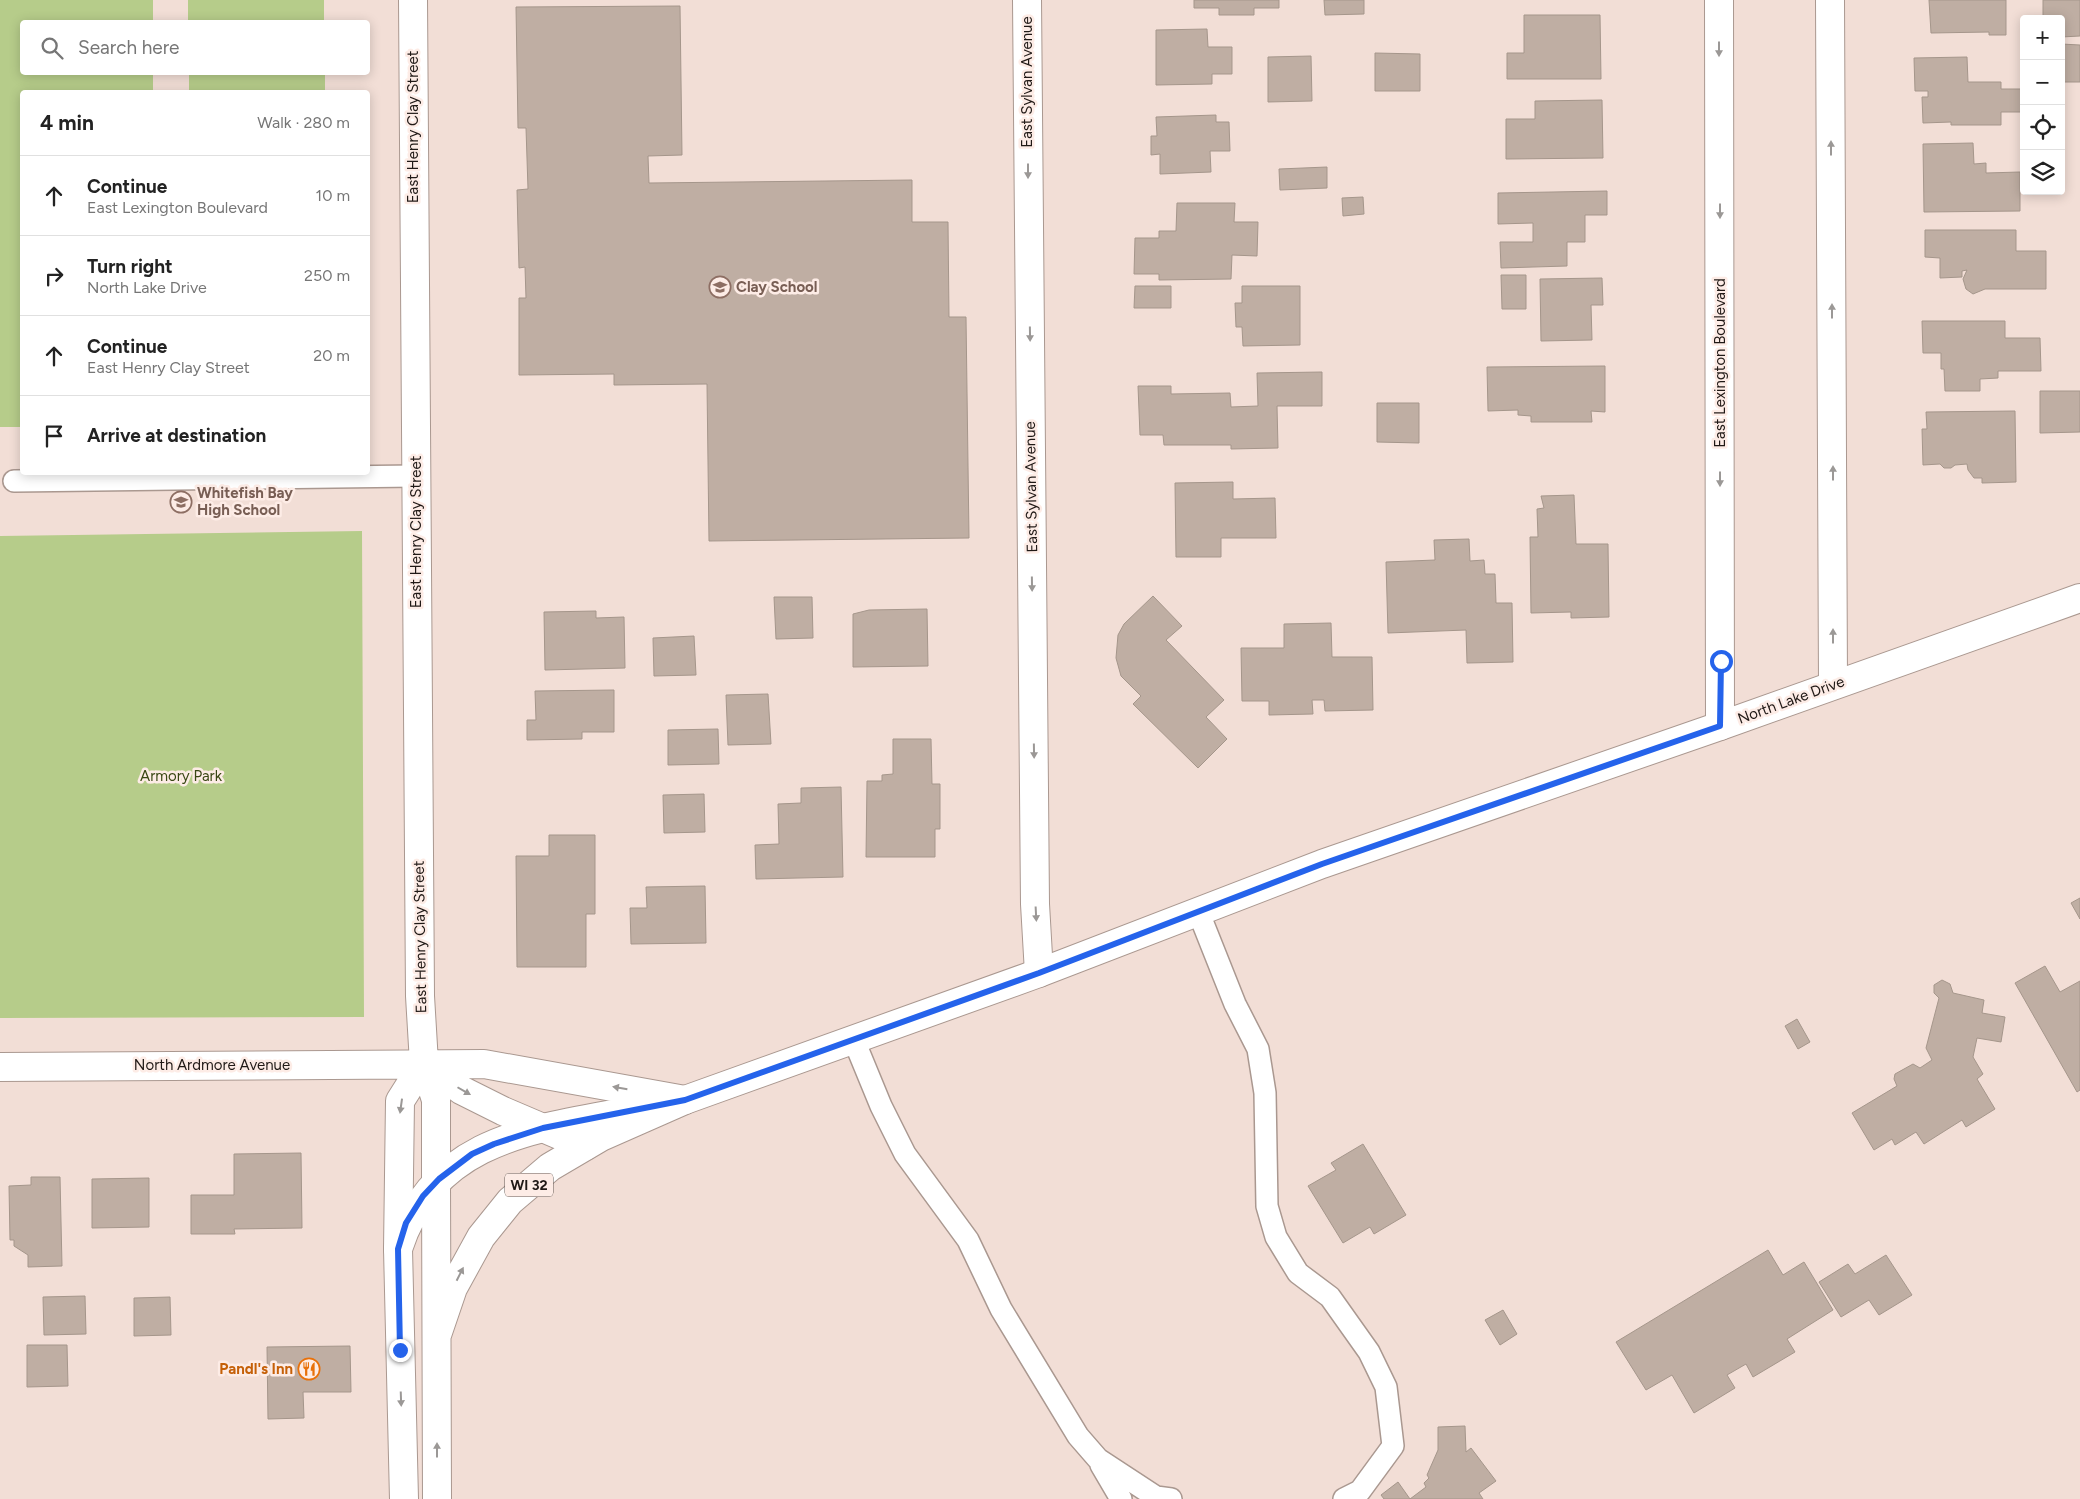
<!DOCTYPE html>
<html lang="en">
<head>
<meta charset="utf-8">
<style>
	body { margin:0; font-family:Figtree,sans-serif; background:#f6f6f6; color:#222 }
	.controls { position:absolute; right:15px; top:15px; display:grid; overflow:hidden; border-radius:5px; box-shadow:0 2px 12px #0003 }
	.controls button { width:45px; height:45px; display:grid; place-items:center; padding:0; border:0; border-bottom:1px solid #e0e0e0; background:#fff; color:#222; font:25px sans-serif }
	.stop { position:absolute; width:15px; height:15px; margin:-11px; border:4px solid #2563eb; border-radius:50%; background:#fff }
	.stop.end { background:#2563eb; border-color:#fff; box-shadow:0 1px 5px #0008 }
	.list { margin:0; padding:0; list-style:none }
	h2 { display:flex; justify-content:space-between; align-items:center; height:65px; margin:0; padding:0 20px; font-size:21px }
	h2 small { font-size:16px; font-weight:400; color:#767676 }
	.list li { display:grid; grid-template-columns:32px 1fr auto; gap:15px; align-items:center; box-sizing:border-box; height:80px; padding:0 20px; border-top:1px solid #e0e0e0 }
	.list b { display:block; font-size:19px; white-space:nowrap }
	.list p { margin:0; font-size:16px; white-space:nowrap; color:#767676 }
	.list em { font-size:16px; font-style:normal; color:#767676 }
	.icon { flex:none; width:28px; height:28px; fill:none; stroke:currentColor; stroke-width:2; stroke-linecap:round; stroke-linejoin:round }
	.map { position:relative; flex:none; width:2080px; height:1499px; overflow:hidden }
	.search { position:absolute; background:#fff; box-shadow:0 2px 12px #0003; left:20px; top:20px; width:350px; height:55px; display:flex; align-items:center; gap:12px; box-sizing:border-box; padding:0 18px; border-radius:5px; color:#767676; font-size:19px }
	.panel { position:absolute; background:#fff; box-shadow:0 2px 12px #0003; left:20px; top:90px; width:350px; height:385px; border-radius:5px }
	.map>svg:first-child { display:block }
	.green { fill:#b6cc8a }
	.building { fill:#bfaea3; stroke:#a5968b }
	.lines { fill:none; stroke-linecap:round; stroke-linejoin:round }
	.lane-casing { stroke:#aa9890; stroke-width:24 }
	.street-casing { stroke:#aa9890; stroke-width:30 }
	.primary-casing { stroke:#aa9890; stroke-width:30 }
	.lane { stroke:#fff; stroke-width:21 }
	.street { stroke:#fff; stroke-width:28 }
	.primary { stroke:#fff; stroke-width:28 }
	.oneway { fill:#9b9896 }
	.route { stroke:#2563eb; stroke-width:6 }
	.labels { text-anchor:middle; stroke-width:5; stroke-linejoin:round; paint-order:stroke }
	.shield { fill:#fdece6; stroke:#625854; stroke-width:1 }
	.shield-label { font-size:14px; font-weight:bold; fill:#201916 }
	.street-label { font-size:15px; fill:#201916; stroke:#fdece6 }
	.education-label { font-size:15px; font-weight:bold; fill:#785e54; stroke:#fdece6; text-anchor:start }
	.park-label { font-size:15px; fill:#394714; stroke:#fdece6 }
	.food-label { font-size:15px; font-weight:bold; fill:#c56008; stroke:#fdece6; text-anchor:end }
</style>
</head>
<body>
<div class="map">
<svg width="2080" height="1499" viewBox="0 0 2080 1499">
	<rect width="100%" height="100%" fill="#f2ded6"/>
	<path class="green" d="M0 0H153V22H22V72L153 73V92H22V427H0Z
		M188 0H324V21H188Z
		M189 73H325V92H189Z
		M362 531 364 1017 0 1018V536Z"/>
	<path class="building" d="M1194 0H1279V8H1254V15H1219V8H1194Z
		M1324 0H1364V14L1325 15Z
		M1929 0H2006V35H1989V32L1931 33Z
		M2043 0H2080V36L2061 37V19H2043Z
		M680 6 682 155 648 156 649 183 912 180V222H948L949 317H966L969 538 709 541 707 384 614 385V374L519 375V298H526L525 267 519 268 517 190 528 189 526 128H518L516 7Z
		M1524 15H1600L1601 79H1507V53H1524Z
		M1207 29 1208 47H1232V74H1212V84L1156 85V30Z
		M2061 44 2080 45V82H2061Z
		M1375 53 1420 54V91H1375Z
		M1311 56 1312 101 1268 102V57Z
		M1967 57 1968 82H2001V89H2021V112H2001V125H1951V122L1923 123 1922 97H1928V91H1915L1914 58Z
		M1602 100 1603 158 1506 159V119H1535V101Z
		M1216 115V122H1229L1230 151H1210L1211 172 1160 174V154L1151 155V136H1157L1156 117Z
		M1973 143 1974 164 1986 163V173L2020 172V211L1924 212 1923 144Z
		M1327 167V188L1280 190 1279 169Z
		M1607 191V215H1585V242H1567V266L1501 268 1500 242H1533V223L1498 224V193Z
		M1363 197 1364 214 1343 216 1342 198Z
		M1177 203H1235L1234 222H1258L1257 256 1232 255 1231 279 1159 280V274H1134L1135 238H1159V231H1176Z
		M1925 230H2016V251H2046V289H1985L1973 294 1966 289 1963 279 1967 270 1962 271V277L1940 278V258L1925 257Z
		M1501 275H1526V309H1502Z
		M1602 278 1603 305H1591L1592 340 1541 341 1540 279Z
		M1135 286H1171V308H1134Z
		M1242 286H1300V345L1243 346 1242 327H1236L1235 303H1242Z
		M1922 321H2005V338H2040L2041 371H1998V378L1980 379V391H1945L1944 369H1941V353H1923Z
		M1605 366V412L1591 411 1592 422H1531V416L1518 415V410L1488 411 1487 367Z
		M1322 372V406H1277L1278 448 1231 449V445H1164L1163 435H1140L1138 386H1171V394L1230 393 1231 407 1258 406 1257 373Z
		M2040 391H2080V432L2040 433Z
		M1377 403H1419V443L1377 442Z
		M2015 411 2016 482 1982 483V478H1974L1968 470 1967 464 1955 465 1951 468H1944L1940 464 1923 465 1922 429H1927L1926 412Z
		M1233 482V499L1275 498 1276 538H1221V557H1176L1175 483Z
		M1574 495 1576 544H1608L1609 617 1571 618V612L1531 613 1530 537H1538L1537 509 1544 508 1541 496Z
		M1469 539 1470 561 1484 560 1485 574H1495L1496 603H1512L1513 662 1467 663 1466 630 1388 633 1386 562 1435 560 1434 540Z
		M1153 596 1182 626 1166 640 1224 700 1206 717 1227 739 1198 768 1133 704 1141 696 1121 676 1116 658 1118 635 1124 624Z
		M774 597H812L813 638 776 639Z
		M927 609 928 666 853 667V614L869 610Z
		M596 611V618L624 617 625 668 545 670 544 612Z
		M1331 623 1332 657H1372L1373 710 1325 711 1324 700H1312L1313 714 1269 715V701H1242L1241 648H1284V624Z
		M694 636 696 675 654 676 653 638Z
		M614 690V732H582V739L527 740V720H536L535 691Z
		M768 694 771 744 728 745 726 695Z
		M718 729 719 764 668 765V730Z
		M893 739H931L932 784H940V829H935V857H866L867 781H882V775L893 774Z
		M841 787 843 877 756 879 755 845 779 844 778 804 801 803V788Z
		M704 794 705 832 664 833 663 795Z
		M549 835H595V914H586V967H517L516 856H549Z
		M705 886 706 943 631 944 630 908H647L646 887Z
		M2080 898V919L2071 903Z
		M2045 966 2060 992 2080 981V1090L2077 1092 2015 983Z
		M1942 980 1950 984 1953 993 1984 1000 1982 1013 2005 1017 2001 1042 1977 1038 1973 1057 1983 1074 1977 1079 1995 1109 1966 1127 1962 1120 1924 1144 1916 1132 1895 1145 1892 1139 1874 1150 1852 1113 1897 1086 1894 1079 1895 1074 1913 1064 1920 1068 1932 1060 1926 1048 1939 998 1934 993V985Z
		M1797 1019 1810 1042 1798 1049 1785 1026Z
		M1363 1144 1406 1215 1374 1234 1370 1227 1343 1243 1308 1186 1336 1170 1331 1163Z
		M301 1153 302 1228 234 1229 235 1234H191V1195H234V1154Z
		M31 1177H60L62 1266 28 1267V1255L14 1246V1240H10L9 1186 31 1185Z
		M149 1178V1227L92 1228V1179Z
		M1768 1250 1783 1275 1804 1262 1833 1310 1787 1339 1795 1352 1753 1377 1746 1364 1727 1375 1735 1388 1694 1413 1672 1375 1646 1390 1616 1342Z
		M1886 1255 1912 1295 1879 1315 1869 1300 1841 1317 1819 1282 1848 1264 1855 1274Z
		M85 1296 86 1334 44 1335 43 1297Z
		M170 1297 171 1335 134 1336V1298Z
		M1503 1310 1517 1334 1500 1345 1485 1320Z
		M27 1345H67L68 1386 27 1387Z
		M350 1346 351 1392H303L304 1418 268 1419 267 1347Z
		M1465 1426 1466 1452 1471 1448 1496 1481 1479 1493 1483 1499H1384L1381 1495 1398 1482 1410 1499 1426 1487 1424 1483 1429 1478 1427 1475 1438 1450V1427Z"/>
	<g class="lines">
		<g class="lane-casing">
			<path id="lane" d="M14 481 416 476
				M1198 911 1235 1004 1258 1049 1265 1093 1267 1206 1276 1237 1298 1273 1330 1297 1369 1352 1386 1387 1393 1446 1360 1491 1344 1499
				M853 1038 881 1106 905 1154 968 1240 1001 1309 1078 1436 1098 1459 1156 1497 1171 1499
				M1101 1465 1121 1499"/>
		</g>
		<g class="street-casing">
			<path id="street" d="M413 0 420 996 424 1063 436 1100V1182
				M1027 0 1035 904 1039 973
				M1719 0 1720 726
				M1830 0 1833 684
				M424 1063 461 1090 503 1111 585 1146
				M0 1067 484 1064 685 1100
				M398 1249 400 1101 424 1063"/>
		</g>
		<g class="primary-casing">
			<path id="primary" d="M436 1182 437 1499
				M437 1335 453 1288 481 1237 510 1201 550 1167 601 1137 685 1100 1039 973 1322 864 1720 726 2080 598
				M404 1499 398 1249C434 1137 535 1129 634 1110"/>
		</g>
		<use href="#lane" class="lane"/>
		<use href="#street" class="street"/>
		<use href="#primary" class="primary"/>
	</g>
	<defs><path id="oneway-solid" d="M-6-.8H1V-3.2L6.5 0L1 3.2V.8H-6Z" transform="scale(1.25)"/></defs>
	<g class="oneway">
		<use href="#oneway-solid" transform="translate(1719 49) rotate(90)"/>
		<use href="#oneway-solid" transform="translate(1831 148) rotate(-90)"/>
		<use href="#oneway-solid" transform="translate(1028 171) rotate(90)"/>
		<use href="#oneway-solid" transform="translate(1720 211) rotate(90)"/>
		<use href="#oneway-solid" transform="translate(1832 311) rotate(-90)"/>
		<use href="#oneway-solid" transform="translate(1030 334) rotate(89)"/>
		<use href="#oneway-solid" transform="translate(1833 473) rotate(-90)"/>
		<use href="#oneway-solid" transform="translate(1720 479) rotate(90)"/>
		<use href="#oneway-solid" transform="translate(1032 584) rotate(89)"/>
		<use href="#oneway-solid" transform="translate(1833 636) rotate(-90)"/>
		<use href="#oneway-solid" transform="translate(1034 751) rotate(89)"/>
		<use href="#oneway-solid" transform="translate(1036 914) rotate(87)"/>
		<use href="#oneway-solid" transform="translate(620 1088) rotate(-170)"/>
		<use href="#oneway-solid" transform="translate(464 1091) rotate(30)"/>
		<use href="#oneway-solid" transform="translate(401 1106) rotate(98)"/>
		<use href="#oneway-solid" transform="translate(460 1274) rotate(-63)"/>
		<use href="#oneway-solid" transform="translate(401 1399) rotate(88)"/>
		<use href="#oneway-solid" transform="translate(437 1450) rotate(-90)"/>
	</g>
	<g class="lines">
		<path class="route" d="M400 1350 398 1249 406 1223 423 1196 439 1179 472 1154 494 1144 543 1128 685 1100 1039 973 1322 864 1720 726 1721 661"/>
	</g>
	<defs>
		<g id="school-ring" transform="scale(1.125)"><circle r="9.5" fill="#fdece6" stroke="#8d6e63" stroke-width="1.5"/><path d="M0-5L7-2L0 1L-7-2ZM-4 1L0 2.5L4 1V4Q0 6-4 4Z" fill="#8d6e63"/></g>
		<g id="restaurant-ring" transform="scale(1.125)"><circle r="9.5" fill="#fdece6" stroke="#e8710a" stroke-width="1.5"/><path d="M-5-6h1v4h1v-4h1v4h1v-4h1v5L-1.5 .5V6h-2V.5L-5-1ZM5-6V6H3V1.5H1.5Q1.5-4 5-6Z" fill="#e8710a"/></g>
	</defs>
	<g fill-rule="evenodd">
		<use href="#school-ring" x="720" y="287"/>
		<use href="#school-ring" x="181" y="502"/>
		<use href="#restaurant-ring" x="309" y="1369"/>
	</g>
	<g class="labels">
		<rect class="shield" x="505" y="1173.5" width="48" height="23" rx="4"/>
		<g class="shield-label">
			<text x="529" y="1190">WI 32</text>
		</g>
		<g class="street-label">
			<text transform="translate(1027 82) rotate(-90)" y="5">East Sylvan Avenue</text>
			<text transform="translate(413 127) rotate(-90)" y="5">East Henry Clay Street</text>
			<text transform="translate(1720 363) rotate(-90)" y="5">East Lexington Boulevard</text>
			<text transform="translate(1031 487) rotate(-91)" y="5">East Sylvan Avenue</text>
			<text transform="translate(416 532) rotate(-90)" y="5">East Henry Clay Street</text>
			<text transform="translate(1791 700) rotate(-20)" y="5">North Lake Drive</text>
			<text transform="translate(420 937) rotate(-91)" y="5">East Henry Clay Street</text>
			<text x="212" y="1070">North Ardmore Avenue</text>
		</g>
		<g class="education-label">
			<text x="736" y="292">Clay School</text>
			<text x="197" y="498">Whitefish Bay<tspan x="197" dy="17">High School</tspan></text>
		</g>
		<g class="park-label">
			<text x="181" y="781">Armory Park</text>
		</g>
		<g class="food-label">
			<text x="293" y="1374">Pandl's Inn</text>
		</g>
	</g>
</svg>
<div class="controls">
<button>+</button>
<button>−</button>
<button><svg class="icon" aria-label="locate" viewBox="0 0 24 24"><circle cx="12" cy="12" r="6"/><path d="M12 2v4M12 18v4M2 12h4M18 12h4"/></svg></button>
<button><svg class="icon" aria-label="layers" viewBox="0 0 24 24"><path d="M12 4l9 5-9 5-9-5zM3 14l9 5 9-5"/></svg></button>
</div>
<div class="stop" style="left:1721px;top:661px"></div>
<div class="stop end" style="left:400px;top:1350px"></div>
<div class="search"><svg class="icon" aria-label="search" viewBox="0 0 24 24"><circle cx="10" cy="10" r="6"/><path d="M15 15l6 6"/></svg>Search here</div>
<section class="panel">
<h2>4 min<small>Walk · 280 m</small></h2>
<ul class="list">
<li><svg class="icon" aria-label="ahead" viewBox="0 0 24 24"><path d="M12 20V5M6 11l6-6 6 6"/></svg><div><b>Continue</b><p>East Lexington Boulevard</p></div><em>10 m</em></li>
<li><svg class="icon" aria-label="right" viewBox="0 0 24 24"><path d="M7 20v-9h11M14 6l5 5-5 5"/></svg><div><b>Turn right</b><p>North Lake Drive</p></div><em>250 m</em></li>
<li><svg class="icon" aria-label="ahead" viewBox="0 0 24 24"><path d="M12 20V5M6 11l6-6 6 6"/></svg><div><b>Continue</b><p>East Henry Clay Street</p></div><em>20 m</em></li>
<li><svg class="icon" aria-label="arrive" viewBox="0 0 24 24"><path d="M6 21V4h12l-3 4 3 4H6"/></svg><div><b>Arrive at destination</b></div></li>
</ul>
</section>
</div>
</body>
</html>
